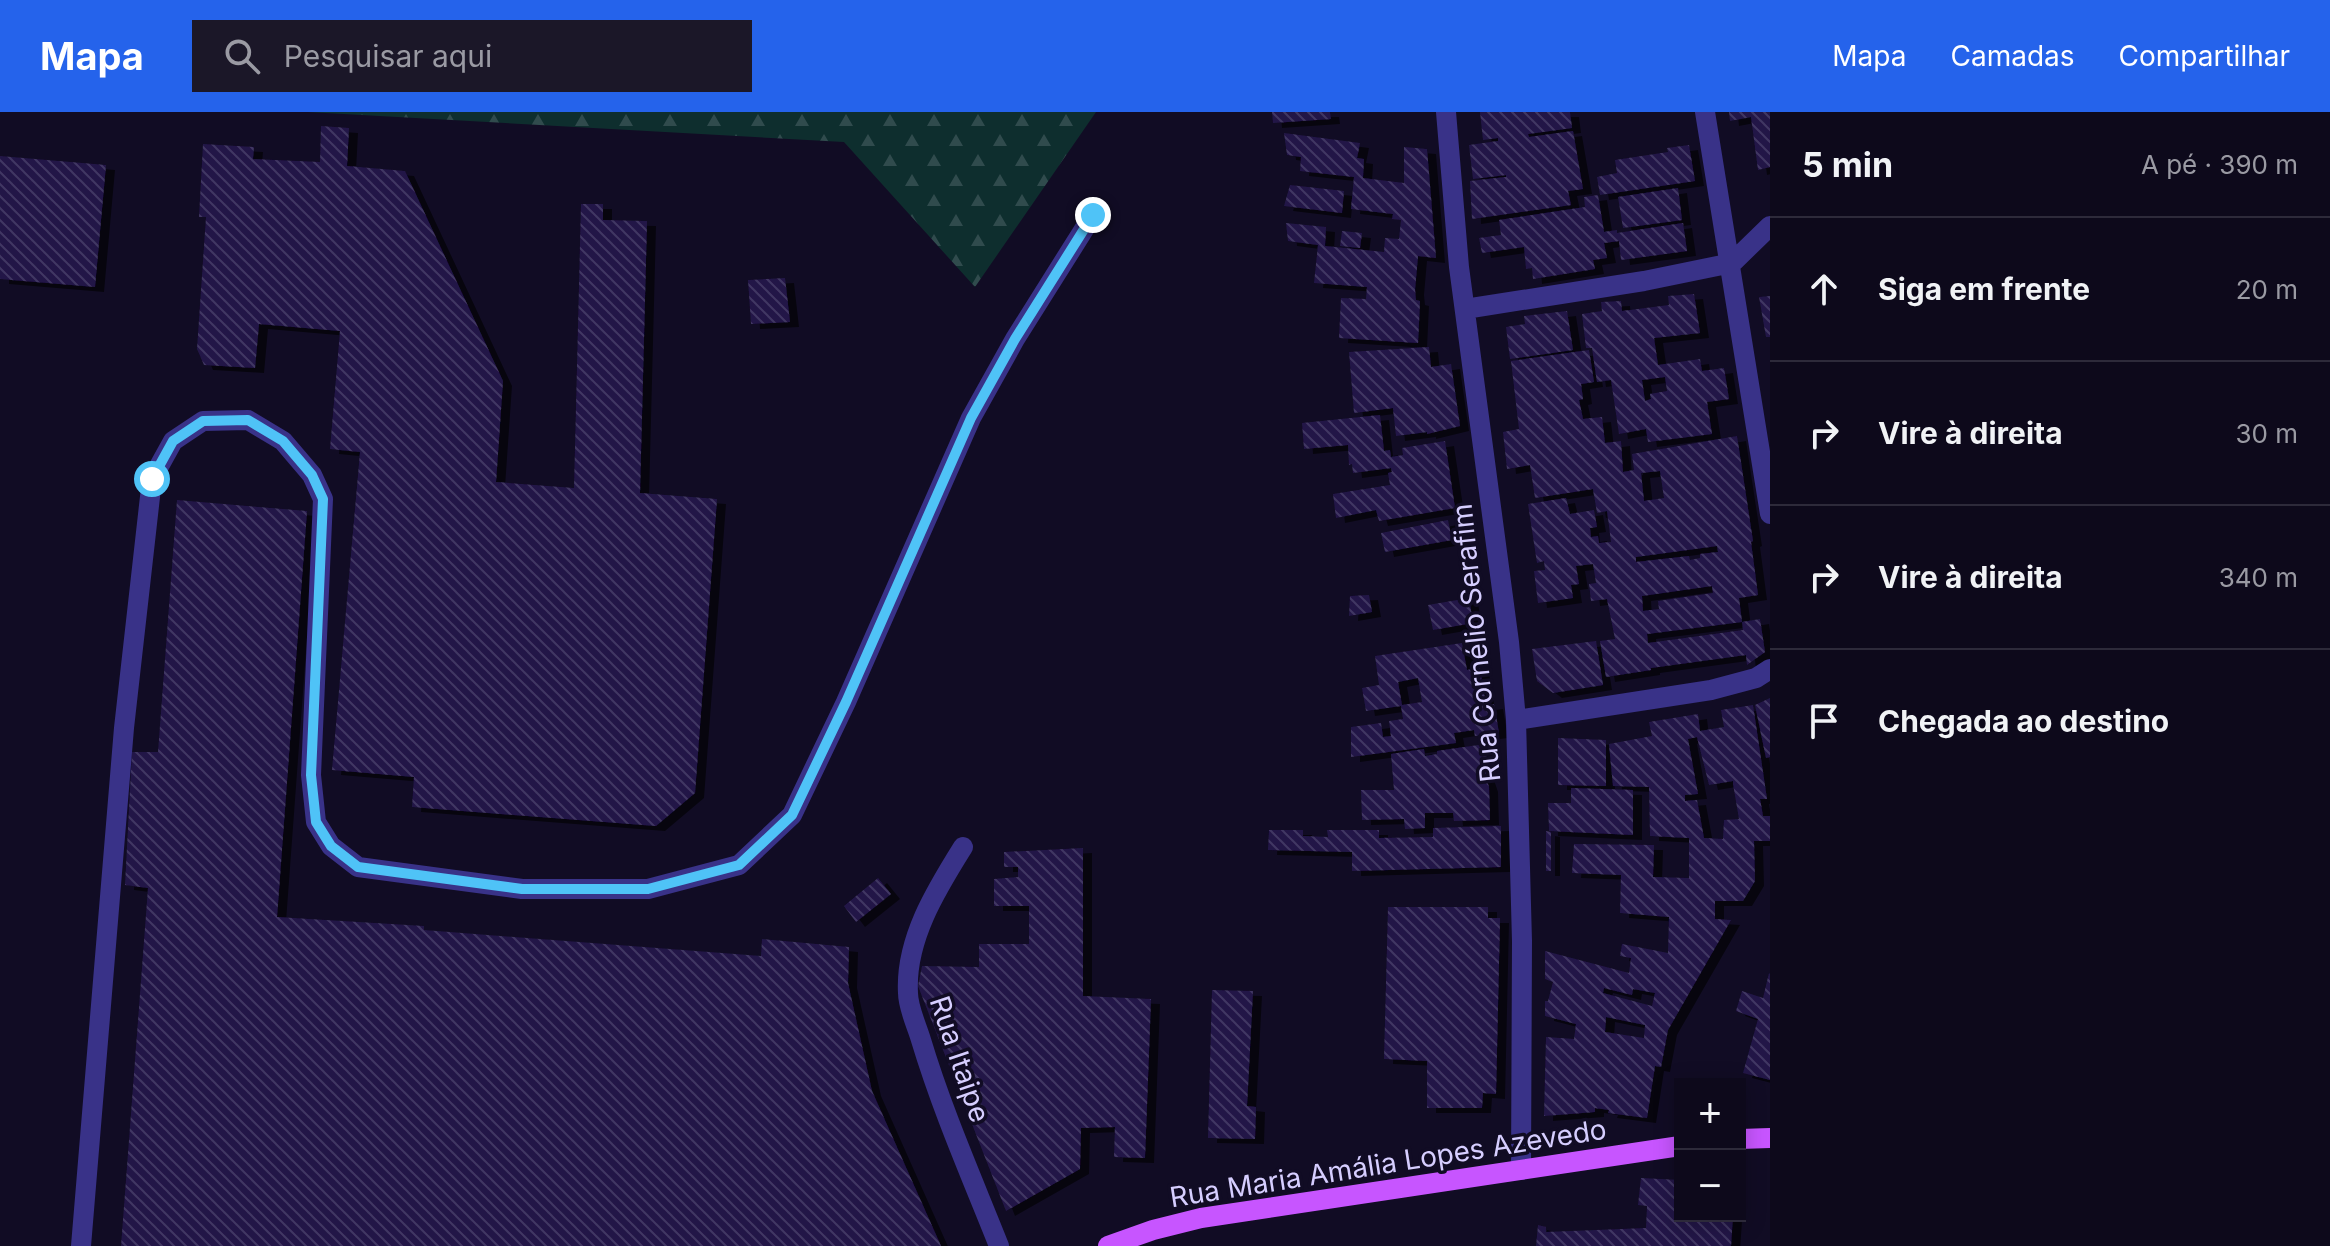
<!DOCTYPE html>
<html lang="pt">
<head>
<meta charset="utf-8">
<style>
	body { margin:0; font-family:Inter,sans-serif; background:#1b1728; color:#f1f3f6 }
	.controls { position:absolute; right:24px; bottom:24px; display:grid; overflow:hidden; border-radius:0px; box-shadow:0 4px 20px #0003 }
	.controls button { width:72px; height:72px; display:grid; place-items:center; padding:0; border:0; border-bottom:2px solid #2d2a3a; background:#0d091b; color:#f1f3f6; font:40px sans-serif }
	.stop { position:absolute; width:24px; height:24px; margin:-18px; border:6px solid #4fc3f7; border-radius:50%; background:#fff }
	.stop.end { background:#4fc3f7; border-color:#fff; box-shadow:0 2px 8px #0008 }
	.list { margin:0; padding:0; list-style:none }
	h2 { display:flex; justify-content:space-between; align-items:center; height:104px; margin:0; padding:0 32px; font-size:34px }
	h2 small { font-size:26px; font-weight:400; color:#9a9aa3 }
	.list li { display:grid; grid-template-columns:52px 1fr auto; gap:24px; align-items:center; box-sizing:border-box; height:144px; padding:0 32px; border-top:2px solid #2d2a3a }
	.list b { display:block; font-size:30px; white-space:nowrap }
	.list em { font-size:26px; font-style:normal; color:#9a9aa3 }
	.icon { flex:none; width:44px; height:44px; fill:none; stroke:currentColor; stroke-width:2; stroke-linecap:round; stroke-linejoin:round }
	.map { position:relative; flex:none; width:1770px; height:1134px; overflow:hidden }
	header { display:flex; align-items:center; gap:48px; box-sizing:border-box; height:112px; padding:0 40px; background:#2563eb; color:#fff }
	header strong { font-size:38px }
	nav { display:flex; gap:44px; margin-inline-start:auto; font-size:28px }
	.search { width:560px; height:72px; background:#1b1728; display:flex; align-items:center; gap:20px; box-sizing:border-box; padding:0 28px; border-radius:0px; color:#9a9aa3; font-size:30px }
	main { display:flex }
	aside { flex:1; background:#0d091b }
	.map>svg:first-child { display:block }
	.forest { fill:url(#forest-firs) }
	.building { fill:url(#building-back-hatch); fill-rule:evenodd; filter:url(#shadow) }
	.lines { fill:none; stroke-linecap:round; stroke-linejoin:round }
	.minor { stroke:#393288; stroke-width:20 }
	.major { stroke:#c755ff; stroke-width:20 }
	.route { stroke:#4fc3f7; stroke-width:10 }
	.labels { text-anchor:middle; stroke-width:7; stroke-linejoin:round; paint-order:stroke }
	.street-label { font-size:28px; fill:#d6ceff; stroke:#110c24 }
</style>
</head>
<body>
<header>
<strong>Mapa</strong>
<div class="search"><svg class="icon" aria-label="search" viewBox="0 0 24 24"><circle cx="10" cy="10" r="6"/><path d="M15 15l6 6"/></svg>Pesquisar aqui</div>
<nav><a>Mapa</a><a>Camadas</a><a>Compartilhar</a></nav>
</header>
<main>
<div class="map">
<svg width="1770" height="1134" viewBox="0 0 1770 1134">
	<defs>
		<pattern id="forest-firs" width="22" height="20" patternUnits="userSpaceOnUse" patternTransform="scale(2)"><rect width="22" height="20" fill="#0e2e2e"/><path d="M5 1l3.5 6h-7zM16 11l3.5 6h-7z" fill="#304b4d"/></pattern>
		<pattern id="building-back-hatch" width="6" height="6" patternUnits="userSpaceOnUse" patternTransform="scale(2)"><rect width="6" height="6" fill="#221647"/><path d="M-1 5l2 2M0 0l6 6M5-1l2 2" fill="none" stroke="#413763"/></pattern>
		<filter id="shadow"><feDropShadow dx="9" dy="5" stdDeviation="0" flood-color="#0009"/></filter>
	</defs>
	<rect width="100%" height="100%" fill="#110c24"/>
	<path class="forest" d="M308 0H1096L975 175 844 30Z"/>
	<path class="building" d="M1272 0H1330L1331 7 1273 11Z
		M1480 0H1570L1572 16 1528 22 1529 25 1573 19 1583 77 1568 79 1571 93 1472 107 1470 69 1506 65V63L1473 67 1469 33 1498 29V26L1483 28Z
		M1729 0H1770V55L1758 58 1751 5 1730 9Z
		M321 14 349 16 347 54 405 59 503 269 496 370 574 376 581 92H603V108L647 109 640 381 717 387 695 681 656 714 412 695 414 665 332 658 360 340 330 337 340 219 259 212 255 256 204 253 197 237 206 105H199L203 32 254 35 253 47 320 50Z
		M1284 21 1360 31 1357 46 1364 47 1363 66 1404 71V35L1427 37 1436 146 1418 144 1415 178 1416 188 1420 189 1418 231 1339 226 1341 186 1366 187 1367 175 1314 171 1318 133 1288 129 1286 111 1326 115 1325 134 1384 140 1385 126 1399 127 1401 108 1392 107 1393 102 1351 97 1354 65 1300 59 1301 45 1287 43Z
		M1689 33 1695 69 1600 83 1597 65 1617 61 1615 48 1668 40 1667 36Z
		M0 44 106 53 95 175 0 167Z
		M1290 73 1344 79 1342 101 1284 94Z
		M1678 76 1682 108 1623 116 1618 85Z
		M1598 83 1604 120 1617 118V121L1683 111 1687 139 1621 148 1619 129 1604 131 1607 146 1593 148 1595 157 1533 167 1532 156 1526 157 1524 135 1482 141 1479 126 1501 123 1499 108 1585 95 1584 85Z
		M1342 119 1362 121 1360 136 1340 134Z
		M785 166 790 210 751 212 748 168Z
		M1694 182 1700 221 1654 226 1658 253 1700 247 1702 259 1724 256 1729 287 1707 290 1712 322 1648 330 1646 317 1619 322 1611 268 1597 270 1592 236H1586L1582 202 1602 199 1601 190 1621 189 1622 199 1669 193 1668 184ZM1665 265 1667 279 1650 282 1651 287 1645 289 1642 268Z
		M1770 184V225H1766L1759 185Z
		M1567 199 1573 238 1510 247 1506 215 1525 212 1524 204Z
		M1429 235 1431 255 1451 252 1460 314 1427 322V320L1396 324 1393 296 1354 301 1349 240Z
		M1589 238 1594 270 1581 272 1583 287 1579 288 1583 307 1602 305 1605 331 1621 329 1623 360 1634 358 1632 342 1737 324 1753 429 1751 430 1758 483 1739 486 1742 510 1647 522 1648 531 1743 518 1742 510 1760 507 1765 540 1747 553 1746 543 1651 556V558L1606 565 1600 529 1615 527 1607 487 1591 489 1589 472 1596 471 1593 452 1576 454 1579 472 1571 473 1573 486 1538 491 1534 459 1545 458 1544 449 1537 451 1528 392 1566 386 1570 402 1594 398 1597 415 1590 416 1591 425 1598 424 1599 431 1611 430 1609 414 1607 399 1597 401 1593 377 1535 386 1530 353 1507 357 1503 320 1519 317 1511 249ZM1660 359 1664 386 1644 389 1641 361ZM1717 434 1718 440 1700 442V446L1690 448 1689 444 1636 450V445ZM1712 474 1713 481 1658 489 1659 497 1643 499 1642 484Z
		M1380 303 1384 339 1390 338 1391 345 1403 343 1402 336 1445 329 1455 396 1379 409 1376 398 1336 406 1333 382 1390 373 1388 361 1392 360 1391 356 1353 361 1352 352 1349 353 1348 333 1304 337 1302 311Z
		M177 388 307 399 277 805 424 814V818L761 844 762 827 849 835 848 871 872 979 941 1134H121L148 776 125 773 132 640H158Z
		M1448 408 1452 428 1385 440 1381 421Z
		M1369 483 1372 500 1349 504 1350 484Z
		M1469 486 1473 511 1433 518 1428 493Z
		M1596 529 1603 573 1553 581 1537 569 1532 537Z
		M1462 531 1467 558 1480 556 1486 593 1494 592 1499 621 1475 624 1474 618 1454 621 1456 631 1351 645V615L1381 611 1383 625 1391 624 1389 609 1403 607 1401 594 1366 599 1362 576 1379 573 1375 544ZM1418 566 1422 590 1402 593 1398 570Z
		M1770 586V645L1766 646 1755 593Z
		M1753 593 1767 687H1760L1763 704H1770V729H1754L1755 769 1743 789H1715V807L1731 808 1668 918 1661 955 1655 954 1647 1006 1608 1001 1609 998 1595 996V1000L1544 1004 1546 925 1574 927 1576 912 1545 904V889H1548L1553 870 1545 867V839L1629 861 1631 846 1620 844 1622 832 1668 841 1669 805 1620 801 1621 763 1572 761 1574 732 1654 733 1653 765 1689 766V726L1650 724 1649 675 1613 674 1609 632 1652 624 1649 610 1698 602 1700 619 1724 615 1721 598ZM1697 625 1709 673 1733 669V672L1739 707 1724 708 1723 727 1704 726 1697 688 1685 689V683L1698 682 1688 627ZM1604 876 1632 883 1633 877 1655 881 1652 894 1603 881ZM1606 905 1645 913 1644 926 1605 920Z
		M1558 626 1606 628V674L1558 673Z
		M1485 632 1489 663H1485L1489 675 1490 708 1454 709 1453 701H1425V716L1405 717 1404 707 1362 708 1361 678H1394L1391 642 1424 637 1425 644 1437 642V639Z
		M1571 676 1633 678V723L1549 719 1548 691H1571Z
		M1501 714V755L1352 759V740L1268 738 1269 718H1303V724L1328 725 1327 718H1379V726L1433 725V716Z
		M1546 719 1551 720V759H1546Z
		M1083 736V884L1151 887 1145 1046 1114 1045 1115 1015 1081 1016 1080 1057 1006 1099 918 874 922 854 979 855V832H1029V794H994V767L1018 765V755H1004V740Z
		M878 766 891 782 856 810 844 794Z
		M1388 795H1488V806H1500L1496 982 1483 981 1482 996H1427V949L1384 947Z
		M1769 861 1770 862V968L1743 961 1758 907 1736 899 1742 879 1763 886Z
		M1212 878 1253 879 1247 994 1256 995 1255 1027 1208 1026Z
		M1641 1066 1680 1068V1104H1733L1731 1134H1536L1538 1113 1546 1115V1120L1646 1116 1647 1094 1638 1093Z"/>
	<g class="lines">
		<path class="minor" d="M1446 0 1459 155 1509 530 1516 608 1522 829 1521 1058
			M1705 0 1770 402
			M1465 197 1644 169 1732 151 1770 114
			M1516 608 1711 578 1756 566 1770 557
			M963 735C936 778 905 828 908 881 908 896 917 914 921 928 942 998 972 1066 999 1134
			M81 1134 124 616 152 367 173 329 203 309 248 308 283 329 312 363 323 387 311 663 316 710 331 734 358 755 522 777H648L739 753 792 703 846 590 971 306 1015 227 1093 103"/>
		<path class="major" d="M1740 1027 1770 1026
			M1108 1134 1153 1118 1201 1106 1680 1034"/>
	</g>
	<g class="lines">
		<path class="route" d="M152 367 173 329 203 309 248 308 283 329 312 363 323 387 311 663 316 710 331 734 358 755 522 777H648L739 753 792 703 846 590 971 306 1015 227 1093 103"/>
	</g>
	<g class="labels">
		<g class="street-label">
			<text transform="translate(1476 531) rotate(-96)" y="10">Rua Cornélio Serafim</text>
			<text transform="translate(960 947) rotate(71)" y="10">Rua Itaipe</text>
			<text transform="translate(1388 1051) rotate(-9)" y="10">Rua Maria Amália Lopes Azevedo</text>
		</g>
	</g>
</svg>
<div class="controls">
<button>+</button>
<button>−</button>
</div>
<div class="stop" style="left:152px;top:367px"></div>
<div class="stop end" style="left:1093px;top:103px"></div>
</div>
<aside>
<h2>5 min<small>A pé · 390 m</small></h2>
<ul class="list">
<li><svg class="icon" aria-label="ahead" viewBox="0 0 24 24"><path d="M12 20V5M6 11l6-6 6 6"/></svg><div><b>Siga em frente</b></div><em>20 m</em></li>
<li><svg class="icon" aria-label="right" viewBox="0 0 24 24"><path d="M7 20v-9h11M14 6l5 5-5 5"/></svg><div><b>Vire à direita</b></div><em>30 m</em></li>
<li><svg class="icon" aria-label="right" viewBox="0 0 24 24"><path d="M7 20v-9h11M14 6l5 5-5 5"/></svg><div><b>Vire à direita</b></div><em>340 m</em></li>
<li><svg class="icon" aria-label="arrive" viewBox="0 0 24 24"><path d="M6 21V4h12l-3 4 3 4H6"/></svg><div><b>Chegada ao destino</b></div></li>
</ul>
</aside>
</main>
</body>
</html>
